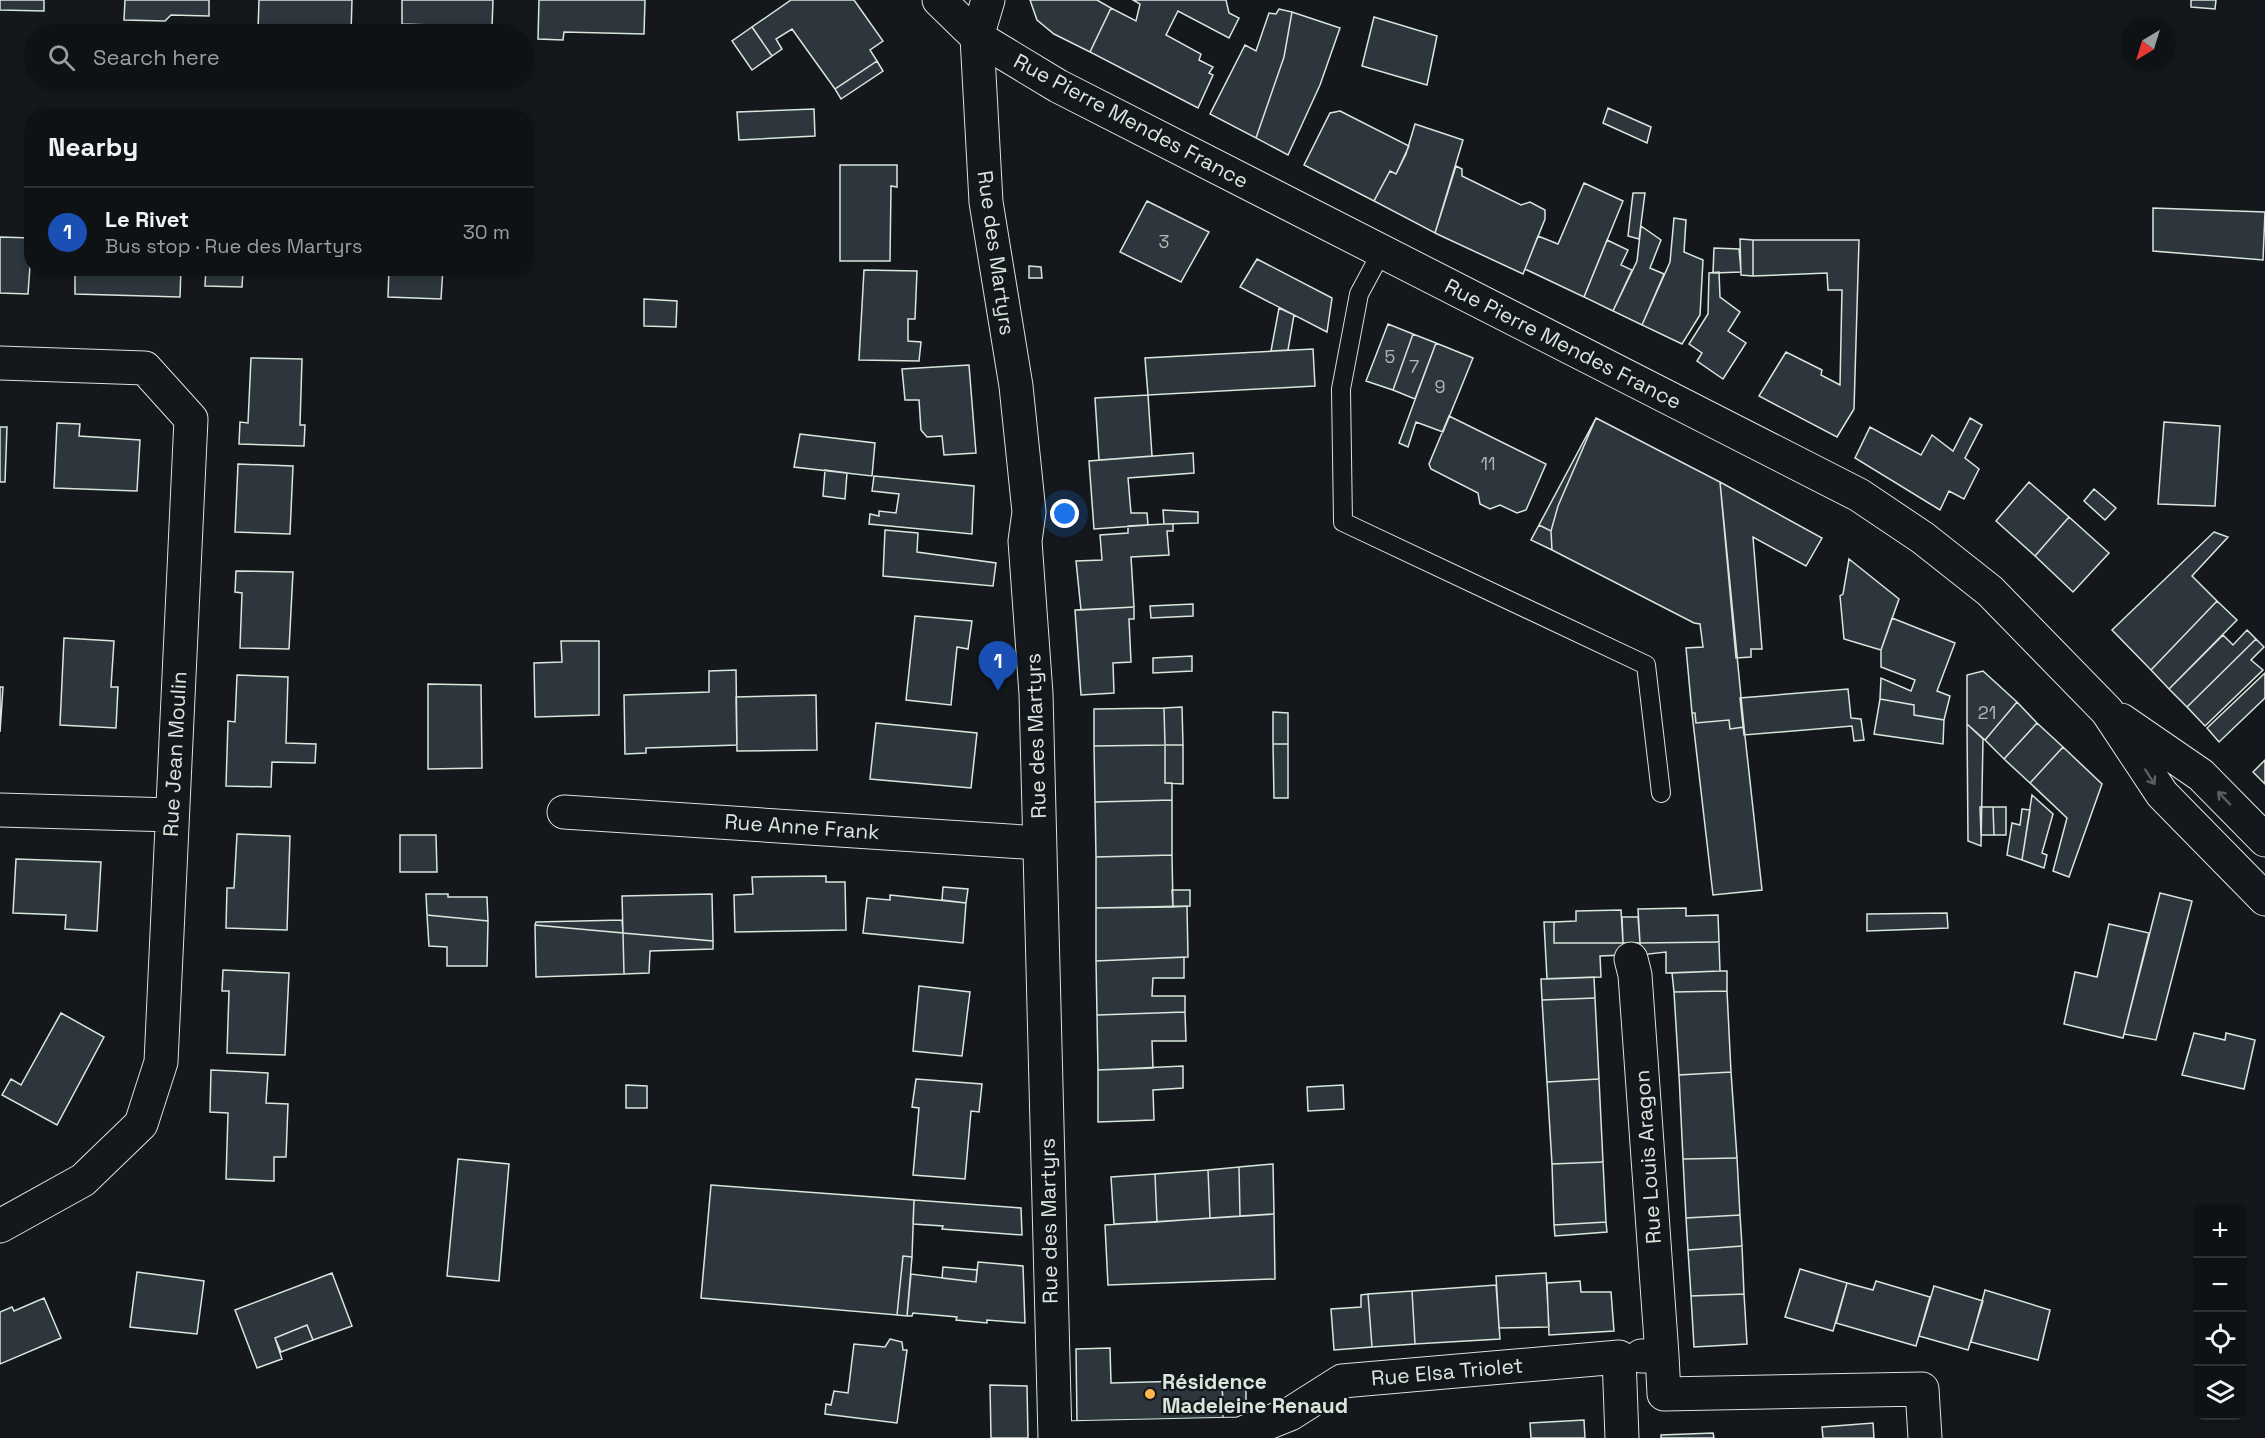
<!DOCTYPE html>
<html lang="en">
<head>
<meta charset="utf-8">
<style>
	body { margin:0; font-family:"Space Grotesk",sans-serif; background:#1d2022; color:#f1f3f6 }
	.controls { position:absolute; right:18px; bottom:18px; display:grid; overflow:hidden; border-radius:12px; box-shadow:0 3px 9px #0003 }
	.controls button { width:54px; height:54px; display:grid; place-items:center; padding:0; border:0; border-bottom:2px solid #2f3234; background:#0f1215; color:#f1f3f6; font:30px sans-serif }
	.compass { position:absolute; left:2121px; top:18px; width:54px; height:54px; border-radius:50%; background:#0f1215; box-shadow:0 3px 9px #0003; rotate:218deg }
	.you { position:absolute; left:1065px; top:514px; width:21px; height:21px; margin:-15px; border:4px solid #fff; border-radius:50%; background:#1a73e8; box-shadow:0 0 0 9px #1a73e833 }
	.badge { display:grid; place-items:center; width:39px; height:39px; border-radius:50%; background:#ffb74d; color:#fff; font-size:20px; font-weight:700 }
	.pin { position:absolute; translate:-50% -50px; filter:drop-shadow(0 2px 3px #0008) }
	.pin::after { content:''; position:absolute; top:32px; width:21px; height:18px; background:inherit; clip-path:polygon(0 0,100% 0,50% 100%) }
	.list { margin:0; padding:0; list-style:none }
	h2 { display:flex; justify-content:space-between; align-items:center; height:78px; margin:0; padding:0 24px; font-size:26px }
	h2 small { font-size:20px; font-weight:400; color:#9b9ea0 }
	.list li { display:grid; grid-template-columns:39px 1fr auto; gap:18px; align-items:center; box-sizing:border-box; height:90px; padding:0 24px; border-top:2px solid #2f3234 }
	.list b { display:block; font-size:22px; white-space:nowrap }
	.list p { margin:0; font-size:20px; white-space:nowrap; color:#9b9ea0 }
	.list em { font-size:20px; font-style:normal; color:#9b9ea0 }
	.icon { flex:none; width:33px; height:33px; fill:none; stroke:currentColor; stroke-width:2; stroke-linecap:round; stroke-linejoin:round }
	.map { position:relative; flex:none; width:2265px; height:1438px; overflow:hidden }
	.search { position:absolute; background:#0f1215; box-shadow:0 3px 9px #0003; left:24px; top:24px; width:510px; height:66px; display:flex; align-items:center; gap:15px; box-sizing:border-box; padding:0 21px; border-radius:33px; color:#9b9ea0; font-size:22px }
	.panel { position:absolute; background:#0f1215; box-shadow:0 3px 9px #0003; left:24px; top:108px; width:510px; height:168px; border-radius:24px }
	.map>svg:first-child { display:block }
	.building { fill:#2c363c; stroke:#d8e6dc; stroke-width:1.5 }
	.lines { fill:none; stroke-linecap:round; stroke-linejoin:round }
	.lane-casing { stroke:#d8e6dc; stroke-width:20 }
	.street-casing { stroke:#d8e6dc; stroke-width:35 }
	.secondary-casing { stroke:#d8e6dc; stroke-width:35 }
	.lane { stroke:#14181c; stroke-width:18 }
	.street { stroke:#14181c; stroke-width:33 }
	.secondary { stroke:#14181c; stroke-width:33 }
	.oneway { stroke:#59605f }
	.poi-dot { fill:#ffb74d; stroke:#14181c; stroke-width:2 }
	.labels { text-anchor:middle; stroke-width:4.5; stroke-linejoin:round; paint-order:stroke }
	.number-label { font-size:18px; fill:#adbab4 }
	.street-label { font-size:21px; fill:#d8e6dc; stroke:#14181c }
	.poi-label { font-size:21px; font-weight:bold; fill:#d8e6dc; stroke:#14181c; text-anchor:start }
</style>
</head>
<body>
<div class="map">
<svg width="2265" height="1438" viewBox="0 0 2265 1438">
	<rect width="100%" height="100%" fill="#14181c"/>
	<path class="building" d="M0 0H44V11L0 10Z
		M125 0H209V16L171 15 165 21 124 20Z
		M259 0H352L351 33 258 31Z
		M402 0H493L492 27 402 24Z
		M539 0H645L644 34 564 32 563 40 538 39Z
		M791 0H854L883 41 870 50 877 61 835 89 792 29 776 39 782 49 772 56 752 27Z
		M1030 0H1097L1111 8 1090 52 1054 34 1037 20Z
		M1226 0 1229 13 1239 18 1229 38 1178 11 1166 35 1201 54 1199 60 1213 67 1209 73 1213 75 1198 108 1090 52 1111 8 1136 21 1140 4 1133 0Z
		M2191 0H2216L2215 9 2191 7Z
		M1279 9 1292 12 1284 57 1256 138 1210 114 1245 45 1256 51 1269 13 1276 14Z
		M1292 12 1340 28 1320 85 1288 155 1256 138 1284 57Z
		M1374 17 1437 36 1427 85 1362 66Z
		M752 27 772 56 752 70 732 41Z
		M877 61 883 71 841 99 835 89Z
		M1608 108 1651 127 1647 143 1603 123Z
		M814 109 815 136 739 140 737 112Z
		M1340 111 1409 146 1396 174 1390 171 1374 201 1304 165 1330 113Z
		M1415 124 1463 140 1435 233 1374 201 1390 171 1396 174 1406 154Z
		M840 165H897V187L891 186 890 261H840Z
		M1456 166 1462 169V176L1521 205 1530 202 1545 210V219L1523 274 1435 233Z
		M1584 183 1623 201 1584 297 1525 269 1538 236 1558 244Z
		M1633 193H1645L1639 239 1628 236Z
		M1147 201 1209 232 1181 282 1120 252Z
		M2153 208 2265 212 2263 260 2153 251Z
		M1674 218 1686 220 1684 252 1703 260 1700 315 1682 344 1642 325 1670 262Z
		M1641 226 1661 240 1650 268 1664 274 1642 325 1613 311 1637 261Z
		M0 237 32 238 28 294 0 293Z
		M1740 239 1753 240V276L1741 275Z
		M1607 240 1628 250 1621 265 1632 270 1613 311 1584 297Z
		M1753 240H1859L1854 409 1837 437 1759 396 1786 352 1822 370 1821 375 1840 385 1842 290H1828L1827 273 1753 276Z
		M1714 248 1739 249 1741 272 1713 273Z
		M1257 259 1332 298 1327 332 1240 287Z
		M1029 266 1041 267 1042 278H1029Z
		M75 268H181L180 297 75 294Z
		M206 268H272V272L243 270 242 287 205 286Z
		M389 268H443L441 299 388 297Z
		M864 270 917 271 915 319H908V341L921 342 919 361 859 360Z
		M1719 272 1720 297 1740 312 1728 331 1746 343 1723 379 1697 361 1702 353 1689 344 1708 314 1709 273Z
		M644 299 677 301 676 327 644 326Z
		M1279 308 1294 315 1288 350 1271 351Z
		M1388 324 1413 334 1393 390 1366 381Z
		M1413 334 1436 343 1415 399 1393 390Z
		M1436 343 1473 358 1443 432 1416 422 1408 447 1399 443Z
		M1313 349 1315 386 1148 395 1145 358Z
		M251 358 302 359 300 425H305L304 446 239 444 240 422 248 423Z
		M969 365 976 453 944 455 942 436 927 437 921 430 919 400H905L902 369Z
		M1148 395 1152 456 1099 460 1095 398Z
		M1449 416 1546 464 1526 510 1517 513 1500 505 1490 509 1480 504 1478 493 1431 469 1429 464Z
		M1596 418 1720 482 1744 727 1730 729 1729 720 1696 723 1695 713H1692L1686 648 1703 647 1700 624 1694 623 1552 550 1551 531 1558 506Z
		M1596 418 1558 506 1551 531 1539 525Z
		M1970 418 1982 425 1965 458 1979 469 1964 499 1949 491 1940 510 1855 458 1870 427 1921 455 1932 435 1953 451Z
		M2164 422 2220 426 2215 506 2158 504Z
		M57 423 80 424 79 436 140 440 137 491 54 488Z
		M0 427H7L5 482H0Z
		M800 434 875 443 872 476 794 467Z
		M1193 453 1194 473 1128 478 1131 513H1147L1148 525 1094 529 1089 461Z
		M238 464 293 466 290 534 235 532Z
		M825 470 847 473 845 499 823 496Z
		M874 476 974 486 972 534 869 524 870 514 879 516V511L896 513 899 494 872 491Z
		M1720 482 1822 538 1806 566 1753 537 1762 649H1751V657L1736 658Z
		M2029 482 2069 517 2035 556 1996 521Z
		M2094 489 2116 508 2105 520 2084 501Z
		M1163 510 1198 512V523L1164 524Z
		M2069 517 2109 553 2073 592 2035 556Z
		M1164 524H1173V531H1167L1169 555 1131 557 1134 607 1081 610 1076 561 1102 560 1100 535 1128 533V526Z
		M1539 525 1551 531 1552 550 1531 540Z
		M885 530 918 533 917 552 996 563 993 586 883 576Z
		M2214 532 2228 537 2192 576 2217 601 2151 670 2112 630Z
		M1849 559 1899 599 1881 650 1844 639 1840 596 1843 594Z
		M236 571 293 572 289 649 240 648 242 593 235 592Z
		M2217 601 2237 620 2169 689 2151 670Z
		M1193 604V616L1151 618 1150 606Z
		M1134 607V619H1129L1131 662 1113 663 1114 693 1081 695 1075 610Z
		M915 616 972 621 968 649 957 647 951 705 906 700Z
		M1892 618 1955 643 1937 691 1950 696 1944 720 1914 715V705L1880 699 1881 678 1911 691 1915 680 1881 667V650Z
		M2247 630 2256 639 2187 707 2169 689 2223 635 2233 645Z
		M64 638 114 641 111 687H118L116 728 60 725Z
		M2256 639 2264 647 2251 660 2263 670 2205 726 2187 707Z
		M561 641H599V715L535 717 534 663 562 662Z
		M1192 656V671L1153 673V658Z
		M736 670 737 745 646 748V753L625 754 624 695 709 692V671Z
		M1983 671 2017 702 1985 740 1967 724V675Z
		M2265 673V698L2219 742 2207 728Z
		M237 675 288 677 286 743 316 744 315 763 272 762 271 787 226 786 228 721 235 722Z
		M428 684 481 685 482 768 428 769Z
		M0 687H3L0 732Z
		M1848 689 1851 718 1861 719 1864 740 1854 741 1852 726 1744 735 1740 698Z
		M816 695 817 750 737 751 736 697Z
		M1880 699 1914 705V715L1944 720 1943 744 1874 734Z
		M2017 702 2037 723 2004 759 1985 740Z
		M1182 707 1183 745H1165L1164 708Z
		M1164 708 1165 745 1094 746V709Z
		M1273 712 1288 713V744H1273Z
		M1692 713H1695L1696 723 1729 720 1730 729 1744 727 1762 890 1713 895Z
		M876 723 977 733 971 788 870 779Z
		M2037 723 2063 747 2030 783 2004 759Z
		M1967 724 1983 739 1981 846 1968 841Z
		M1273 744H1288V798H1274Z
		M1165 745H1183V784L1165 783Z
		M1165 745V783H1172V800L1095 802 1094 746Z
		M2063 747 2102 784 2069 877 2053 871 2067 818 2030 783Z
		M2265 760V784L2253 772Z
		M2032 795 2053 814 2042 853 2047 855 2044 868 2022 860Z
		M1172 800V855L1096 857 1095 802Z
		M1980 807H1993L1994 835H1981Z
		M1993 807H2006V835H1994Z
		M2022 809 2030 810 2022 860 2007 855 2012 823 2020 825Z
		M237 834 290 836 287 930 226 928 227 888H234Z
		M400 835H436L437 872H400Z
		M1172 855 1173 907 1096 908V857Z
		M16 859 101 862 97 931 65 929 66 915 13 913Z
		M826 876V882H845L846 930 735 932 734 895 753 894 752 877Z
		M943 887 968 889 966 903 942 900Z
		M1172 890H1190V906L1173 907Z
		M2160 893 2192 901 2156 1040 2124 1034Z
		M426 894H448V897H487L488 921 427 915Z
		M712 894 713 941 623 933 622 896Z
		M890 895 966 903 963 943 863 933 867 898 890 900Z
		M1187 906 1188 957 1096 961V908Z
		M1686 908V916L1718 915 1719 942 1640 943 1638 909Z
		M1621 910 1623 943H1554V922L1576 921V911Z
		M1947 913 1948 928 1867 931V914Z
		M427 915 488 921 487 966H447V947L429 946Z
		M1622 917H1638L1640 943H1623Z
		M622 920 623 933 535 925 536 922Z
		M1544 922H1554V943H1623V955L1600 956 1601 977 1547 979Z
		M2109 924 2149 933 2123 1038 2064 1024 2075 972 2097 977Z
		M535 925 623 933 624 974 536 977Z
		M623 933 713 941V949L650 951 649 973 624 974Z
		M1719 942 1720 971 1666 973V952L1640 955V943Z
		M1184 957V978H1153L1152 996H1185V1012L1097 1015 1096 961Z
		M223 970 289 973 285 1055 227 1053 229 991H222Z
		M1720 971H1727V991L1674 992 1672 973Z
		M1594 977 1595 998 1542 1000 1541 979Z
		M919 986 970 992 962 1056 913 1051Z
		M1727 991 1731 1072 1679 1075 1674 992Z
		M1595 998 1599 1079 1547 1082 1542 1000Z
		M1185 1012 1186 1041H1152L1153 1068 1098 1070 1097 1015Z
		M61 1013 104 1037 57 1125 2 1095 11 1079 21 1085Z
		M2194 1033 2225 1040 2226 1033 2255 1040 2244 1089 2182 1075Z
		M1183 1066V1088L1153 1090 1154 1120 1098 1122V1070Z
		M211 1070 268 1073 266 1103 288 1104 286 1157H274V1181L226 1179 228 1113 210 1112Z
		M1731 1072 1737 1158 1683 1159 1679 1075Z
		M916 1079 982 1084 979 1112 971 1111 965 1179 913 1175 919 1108 912 1107Z
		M1599 1079 1603 1162 1552 1164 1547 1082Z
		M626 1085 647 1086V1108H626Z
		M1343 1085 1344 1109 1308 1111 1307 1087Z
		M1737 1158 1740 1215 1686 1218 1683 1159Z
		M458 1159 509 1164 499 1281 447 1276Z
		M1603 1162 1606 1222 1554 1225 1552 1164Z
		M1273 1164 1274 1214 1240 1216 1239 1167Z
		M1239 1167 1240 1216 1210 1218 1208 1170Z
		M1208 1170 1210 1218 1157 1222 1155 1174Z
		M1155 1174 1157 1222 1114 1224 1111 1177Z
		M711 1185 914 1200 912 1257 903 1256 897 1315 701 1298Z
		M914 1200 1021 1208 1022 1235 942 1229 943 1226 913 1224Z
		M1274 1214 1275 1279 1108 1285 1105 1225Z
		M1740 1215 1742 1246 1688 1250 1686 1218Z
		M1606 1222 1607 1232 1555 1236 1554 1225Z
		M1742 1246 1744 1294 1691 1296 1688 1250Z
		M903 1256 912 1257 907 1316 897 1315Z
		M978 1262 1023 1266 1025 1323 987 1320V1323L956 1320 957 1317 913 1313 912 1316H907L911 1274 976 1282Z
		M943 1267 977 1270 976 1282 942 1278Z
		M1800 1269 1847 1283 1833 1331 1785 1317Z
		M137 1272 204 1281 197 1334 130 1327Z
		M332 1273 352 1326 313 1340 307 1325 275 1338 282 1359 257 1368 235 1310Z
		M1546 1273 1549 1327 1499 1328 1496 1276Z
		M1580 1281 1581 1292H1611L1614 1331 1549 1335 1547 1283Z
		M1876 1281 1930 1297 1916 1346 1836 1323 1847 1283 1873 1290Z
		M1496 1285 1500 1339 1415 1344 1412 1291Z
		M1934 1286 1983 1301 1968 1350 1919 1336Z
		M1985 1290 2050 1310 2038 1360 1971 1342Z
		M1412 1291 1415 1344 1372 1347 1368 1294Z
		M1368 1294 1372 1347 1334 1350 1331 1309 1361 1307V1295Z
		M1744 1294 1747 1344 1694 1347 1691 1296Z
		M44 1298 61 1338 0 1364V1312L12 1307 14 1311Z
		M307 1325 313 1340 281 1352 275 1338Z
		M890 1339 902 1342 903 1350H907L897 1423 825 1414 826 1404 831 1405 834 1391 848 1393 854 1344 885 1347Z
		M1110 1348 1111 1383 1222 1380 1223 1419 1077 1421 1076 1349Z
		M1246 1379V1404L1223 1405 1222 1380Z
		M990 1385 1027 1386 1028 1438H991Z
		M1584 1420 1585 1438H1531L1530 1423Z
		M1873 1423 1874 1438H1823L1822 1427Z
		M1713 1433 1714 1438H1661V1435Z"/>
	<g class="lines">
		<g class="lane-casing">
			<path id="lane" d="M1382 251 1359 294 1341 389 1343 522 1646 665 1661 793"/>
		</g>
		<g class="street-casing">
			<path id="street" d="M0 363 145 368 191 419 161 1062 141 1124 83 1180 0 1226
				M0 810 172 815
				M564 812 1039 843
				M1631 959 1635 975 1662 1355
				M1641 1356 1662 1355 1664 1394 1922 1389 1925 1438
				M1063 1438 1240 1434 1290 1414 1342 1381 1619 1357 1622 1438"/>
		</g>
		<g class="secondary-casing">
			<path id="secondary" d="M939 0 977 37 1058 86 1859 495 1923 538 1990 591 2107 711 2162 794 2265 899
				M988 0 977 37 986 202 1016 386 1029 512 1025 541 1036 694 1055 1438
				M2121 720 2201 775 2265 840"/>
		</g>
		<use href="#lane" class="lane"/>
		<use href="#street" class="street"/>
		<use href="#secondary" class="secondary"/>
	</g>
	<defs><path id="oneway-shaft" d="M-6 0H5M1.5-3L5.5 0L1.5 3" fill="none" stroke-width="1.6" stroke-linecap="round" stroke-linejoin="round" transform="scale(1.5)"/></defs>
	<g class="oneway">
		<use href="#oneway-shaft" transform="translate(2150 777) rotate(57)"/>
		<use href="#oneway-shaft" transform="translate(2224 798) rotate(-134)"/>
	</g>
	<circle class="poi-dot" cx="1150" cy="1394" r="6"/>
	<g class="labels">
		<g class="number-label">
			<text x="1164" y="248">3</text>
			<text x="1390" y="363">5</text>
			<text x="1414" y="373">7</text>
			<text x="1440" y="393">9</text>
			<text x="1488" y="470">11</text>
			<text x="1987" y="719">21</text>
		</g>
		<g class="street-label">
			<text transform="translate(1131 121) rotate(28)" y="7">Rue Pierre Mendes France</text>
			<text transform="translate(996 253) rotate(82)" y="7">Rue des Martyrs</text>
			<text transform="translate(1563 344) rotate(27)" y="7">Rue Pierre Mendes France</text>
			<text transform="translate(1036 736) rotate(-92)" y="7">Rue des Martyrs</text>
			<text transform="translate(175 754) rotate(-87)" y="7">Rue Jean Moulin</text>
			<text transform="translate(802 827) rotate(4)" y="7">Rue Anne Frank</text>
			<text transform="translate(1648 1157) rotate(-94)" y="7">Rue Louis Aragon</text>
			<text transform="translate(1049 1221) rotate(-91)" y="7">Rue des Martyrs</text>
			<text transform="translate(1447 1372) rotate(-5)" y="7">Rue Elsa Triolet</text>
		</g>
		<g class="poi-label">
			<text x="1162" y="1389">Résidence<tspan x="1162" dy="24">Madeleine Renaud</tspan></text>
		</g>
	</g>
</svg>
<div class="controls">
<button>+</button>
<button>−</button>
<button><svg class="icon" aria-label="locate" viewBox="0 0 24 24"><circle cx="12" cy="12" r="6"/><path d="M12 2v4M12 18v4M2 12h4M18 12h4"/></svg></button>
<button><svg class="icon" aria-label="layers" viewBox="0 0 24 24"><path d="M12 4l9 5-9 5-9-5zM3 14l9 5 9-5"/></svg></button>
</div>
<svg class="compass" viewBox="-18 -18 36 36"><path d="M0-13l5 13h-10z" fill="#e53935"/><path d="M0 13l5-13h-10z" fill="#9b9ea0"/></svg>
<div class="you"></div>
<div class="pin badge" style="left:998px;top:691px;background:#1a4fb4">1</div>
<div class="search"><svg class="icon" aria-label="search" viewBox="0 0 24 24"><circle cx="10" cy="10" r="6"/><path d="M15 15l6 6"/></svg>Search here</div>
<section class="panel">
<h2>Nearby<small></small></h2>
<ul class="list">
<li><span class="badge" style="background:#1a4fb4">1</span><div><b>Le Rivet</b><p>Bus stop · Rue des Martyrs</p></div><em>30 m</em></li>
</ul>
</section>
</div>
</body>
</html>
